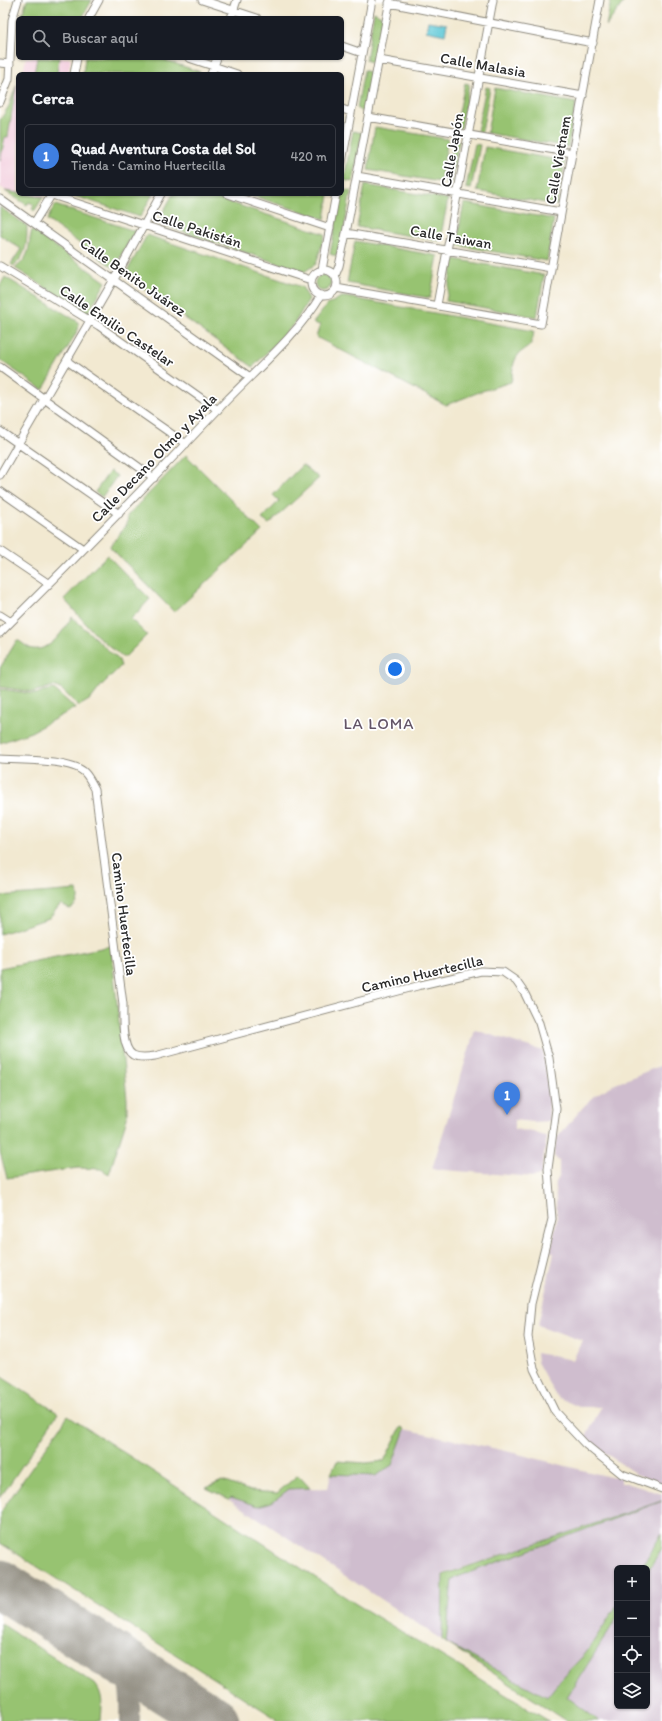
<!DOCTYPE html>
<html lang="es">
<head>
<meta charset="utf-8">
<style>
	body { margin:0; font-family:Itim,sans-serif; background:#20242c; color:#f1f3f6 }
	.controls { position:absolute; right:12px; bottom:12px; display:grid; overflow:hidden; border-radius:6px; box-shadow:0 1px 3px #0004 }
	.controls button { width:36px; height:36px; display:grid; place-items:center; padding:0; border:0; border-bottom:1px solid #363941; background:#171b24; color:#f1f3f6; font:20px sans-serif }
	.you { position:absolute; left:395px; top:669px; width:14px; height:14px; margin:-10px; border:3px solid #fff; border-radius:50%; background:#1a73e8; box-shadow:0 0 0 6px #1a73e833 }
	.badge { display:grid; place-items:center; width:26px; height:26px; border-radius:50%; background:#c8321e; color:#fff; font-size:13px; font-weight:700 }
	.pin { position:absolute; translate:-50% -33px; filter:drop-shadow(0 1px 2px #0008) }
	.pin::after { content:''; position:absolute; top:21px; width:14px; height:12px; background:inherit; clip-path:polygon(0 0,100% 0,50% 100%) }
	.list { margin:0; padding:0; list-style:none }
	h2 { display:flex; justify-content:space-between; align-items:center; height:52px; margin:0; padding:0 16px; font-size:17px }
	h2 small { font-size:13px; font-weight:400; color:#9ea1a6 }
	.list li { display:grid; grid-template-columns:26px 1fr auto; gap:12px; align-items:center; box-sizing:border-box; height:64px; margin:0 8px 8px; padding:0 8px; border:1px solid #363941; border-radius:6px }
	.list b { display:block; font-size:15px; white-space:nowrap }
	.list p { margin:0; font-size:13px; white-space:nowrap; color:#9ea1a6 }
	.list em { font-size:13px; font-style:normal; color:#9ea1a6 }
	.icon { flex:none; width:22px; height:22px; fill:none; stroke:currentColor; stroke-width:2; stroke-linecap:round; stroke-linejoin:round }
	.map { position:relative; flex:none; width:662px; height:1721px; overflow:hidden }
	.search { position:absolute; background:#171b24; box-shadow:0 1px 3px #0004; left:16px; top:16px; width:328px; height:44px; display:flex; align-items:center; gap:10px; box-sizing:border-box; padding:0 14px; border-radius:6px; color:#9ea1a6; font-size:15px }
	.panel { position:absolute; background:#171b24; box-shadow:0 1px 3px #0004; left:16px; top:72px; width:328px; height:124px; border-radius:6px }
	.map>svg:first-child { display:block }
	.built { fill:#f3cfde }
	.industrial { fill:#cfbdce }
	.green { fill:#97c371; stroke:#61774e }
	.water { fill:#5cc7d6; stroke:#447980 }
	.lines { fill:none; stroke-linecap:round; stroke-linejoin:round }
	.taxiway { stroke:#8e8a7e; stroke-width:20 }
	.runway { stroke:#8e8a7e; stroke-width:49 }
	.minor-casing { stroke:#8e8a7e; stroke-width:9 }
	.minor { stroke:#fff; stroke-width:7 }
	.labels { text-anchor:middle; stroke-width:3.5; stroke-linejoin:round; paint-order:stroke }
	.street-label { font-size:15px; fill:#2b2b2b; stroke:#fff }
	.neighbourhood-label { font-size:16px; letter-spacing:1px; fill:#645567; stroke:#fff }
</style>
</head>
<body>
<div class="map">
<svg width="662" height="1721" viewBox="0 0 662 1721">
	<rect width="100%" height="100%" fill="#fff"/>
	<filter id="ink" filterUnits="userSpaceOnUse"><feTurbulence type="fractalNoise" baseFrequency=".025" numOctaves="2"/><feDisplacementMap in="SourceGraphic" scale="8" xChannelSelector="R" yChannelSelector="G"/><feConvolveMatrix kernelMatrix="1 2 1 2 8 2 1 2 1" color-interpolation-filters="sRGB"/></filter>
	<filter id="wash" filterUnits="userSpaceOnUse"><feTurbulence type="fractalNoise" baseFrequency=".012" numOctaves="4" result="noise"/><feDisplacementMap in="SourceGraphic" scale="16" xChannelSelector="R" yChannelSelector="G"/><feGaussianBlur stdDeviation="0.9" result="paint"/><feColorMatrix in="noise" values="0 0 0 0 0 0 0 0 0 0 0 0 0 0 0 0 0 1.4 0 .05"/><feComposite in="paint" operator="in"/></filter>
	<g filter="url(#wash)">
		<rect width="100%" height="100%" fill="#f2e9d1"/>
		<path class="built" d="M26 58H71L68 74H23Z
			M16 86H18V194H44L35 210 34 211 32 209 34 205 29 202 27 205 0 187V120L9 106Z"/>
		<path class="industrial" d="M475 1030 543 1051 549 1092V1121L533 1122 514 1120V1129L533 1132 547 1137 542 1166V1174L534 1177 432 1169Z
			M662 1065V1485L636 1474 585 1439 601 1407H579L559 1398 554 1393 537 1362 536 1353 573 1360 582 1341 538 1325 554 1253 550 1252 557 1220 555 1184 559 1177V1161L554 1156 556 1139 584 1106 597 1094 613 1085Z
			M405 1429 506 1451 610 1477H621V1483H626L662 1494V1533L641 1568H617V1605L586 1653 562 1678 547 1697 446 1643 452 1579 646 1507 443 1574 442 1640 229 1499 231 1497 258 1506 272 1502 289 1489 328 1488 331 1474 375 1475 392 1465Z
			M662 1548V1721H599L567 1697 617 1618V1706H647V1572Z"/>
		<path class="green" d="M27 0H92L82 18H21Z
			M611 0H625L606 26Z
			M374 12 383 17 375 64 366 60Z
			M37 58H59L57 74H34Z
			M85 58H159L200 72 199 74H83Z
			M364 70 373 74 366 109 362 112 357 108Z
			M465 83 469 84 461 128 456 127Z
			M16 86 8 137H5L0 161V120L9 106Z
			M486 87 490 88 482 132 477 131Z
			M495 88 576 103 568 147 487 133Z
			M375 127 448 139 440 182 368 170Z
			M353 131 362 133 353 182 344 180Z
			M454 140 459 141 450 185 445 184Z
			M475 144 480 145 471 189 466 188Z
			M485 147 565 161 557 205 477 191Z
			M365 185 448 199 440 241 357 227Z
			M342 190 351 191 339 257 330 254Z
			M5 191 43 197 35 210 34 211 32 209 34 205 29 202 27 205Z
			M69 194H153L140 217Z
			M173 194H205L325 234 316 264 304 272 157 223Z
			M247 194H329L325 219Z
			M464 203 554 219 547 261 456 245Z
			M55 205 135 231 114 268 47 220Z
			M0 207 27 226C27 242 27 256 13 266L11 264 21 249 0 235Z
			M32 230 106 282 87 314 15 268C32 256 27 247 32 230Z
			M147 235 302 287 309 299 294 324 253 367 125 275Z
			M355 241 438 256 430 298 347 283Z
			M454 259 544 275 537 317 446 301Z
			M315 283a8 8 0 1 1 16 0a8 8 0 1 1-16 0Z
			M5 277 77 321 79 325 78 330 43 390 0 360V285Z
			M341 297H346L534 331C531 355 523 344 515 360 512 366 513 375 511 382L482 391 446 405 316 337 320 325 313 323 327 305Z
			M186 455 262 531 174 612 110 547 128 522 127 516Z
			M302 465 319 478 269 524 262 519 279 501 273 495Z
			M110 471 117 476 102 497 95 492Z
			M107 555 150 599 131 619 147 635 126 656 122 657 95 634 64 599Z
			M72 617 119 660 121 666 101 686 91 699 79 706 62 690 54 686 33 692 0 687V668L17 640C22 642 27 648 33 649 52 651 63 630 72 617Z
			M0 689 36 694 43 691 54 689 75 708 31 732 0 743Z
			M77 890C79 899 79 904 70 909L65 907 61 904 49 918 0 934V896Z
			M111 946 127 1099V1118L109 1174 101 1169 78 1168 7 1178 0 1152V968Z
			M0 1376 58 1413 0 1498Z
			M68 1416 356 1604 549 1721H276L277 1719 0 1543V1513Z
			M401 1427 405 1429 392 1465 375 1476 331 1474 337 1461 366 1463 384 1461Z
			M298 1475 310 1488 289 1489 272 1502 258 1506 231 1497 229 1499 206 1488 222 1481 251 1491 277 1493Z
			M662 1501 452 1579 446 1643 547 1697 562 1678 586 1653 617 1605V1618L567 1697 599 1721H567L442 1640 443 1575Z
			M662 1533V1548L647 1572V1568H641Z
			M0 1623 95 1684C104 1695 102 1707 101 1721H0Z"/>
		<path class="water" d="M428 21 447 24 445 35 426 31Z"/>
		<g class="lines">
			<path class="taxiway" d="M115 1657C130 1684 131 1691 130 1721
				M195 1709 204 1721"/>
			<path class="runway" d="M0 1584 215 1721"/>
		</g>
	</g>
	<g filter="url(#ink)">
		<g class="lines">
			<g class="minor-casing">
				<path id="minor" d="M202 0 257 18
					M389 3 593 43
					M89 18 99 0
					M231 18 237 0
					M342 46 362 53
					M189 58 237 74
					M379 60 583 96
					M0 63 10 64
					M74 74 77 58
					M211 74 217 58
					M0 102 9 79 12 20 18 0
					M342 109 351 112
					M368 117 572 153
					M342 162 372 0
					M357 176 561 212
					M228 194 330 228
					M52 195 311 280
					M0 199 250 377
					M34 223 52 194
					M346 233 551 268
					M0 266 99 326 218 410
					M311 283a13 13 0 1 1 26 0a13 13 0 1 1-26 0Z
					M322 270 336 194
					M335 276 339 266 346 233 390 0
					M336 288 541 324 600 0
					M437 305 493 0
					M67 361 186 444
					M0 367 154 478
					M0 431 119 514
					M0 475 120 269 161 194
					M0 491 83 549
					M0 551 49 584
					M0 615 11 622
					M0 633C77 557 152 480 226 401 257 369 299 333 321 295
					M0 759C19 760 73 759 85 773 89 777 92 784 95 789L123 1004C123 1017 121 1048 133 1055 139 1058 149 1057 155 1056L421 985 481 971 503 972 516 981 525 994 539 1023 549 1058 556 1109 548 1169 552 1219 531 1304 528 1337 534 1369 555 1412 585 1444 622 1474 662 1489"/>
			</g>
			<use href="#minor" class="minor"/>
		</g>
	</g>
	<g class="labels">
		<g class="street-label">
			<text transform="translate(483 65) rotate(10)" y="5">Calle Malasia</text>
			<text transform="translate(452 150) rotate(-80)" y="5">Calle Japón</text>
			<text transform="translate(558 160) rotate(-80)" y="5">Calle Vietnam</text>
			<text transform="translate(197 229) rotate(18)" y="5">Calle Pakistán</text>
			<text transform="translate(451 237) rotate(10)" y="5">Calle Taiwan</text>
			<text transform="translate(133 277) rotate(35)" y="5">Calle Benito Juárez</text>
			<text transform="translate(117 326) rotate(34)" y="5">Calle Emilio Castelar</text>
			<text transform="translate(154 458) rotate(-46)" y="5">Calle Decano Olmo y Ayala</text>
			<text transform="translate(124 914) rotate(83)" y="5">Camino Huertecilla</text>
			<text transform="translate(422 974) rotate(-13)" y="5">Camino Huertecilla</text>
		</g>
		<g class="neighbourhood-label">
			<text x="379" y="729">LA LOMA</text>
		</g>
	</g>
</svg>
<div class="controls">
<button>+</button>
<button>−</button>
<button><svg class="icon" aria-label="locate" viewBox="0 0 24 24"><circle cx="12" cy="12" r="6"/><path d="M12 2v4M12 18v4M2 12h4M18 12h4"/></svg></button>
<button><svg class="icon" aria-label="layers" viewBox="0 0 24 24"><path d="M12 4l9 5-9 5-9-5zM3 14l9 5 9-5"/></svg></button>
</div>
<div class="you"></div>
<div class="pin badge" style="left:507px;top:1115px;background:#3f7fe0">1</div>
<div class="search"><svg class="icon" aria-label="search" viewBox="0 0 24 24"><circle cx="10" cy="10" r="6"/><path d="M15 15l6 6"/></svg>Buscar aquí</div>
<section class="panel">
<h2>Cerca<small></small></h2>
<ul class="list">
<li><span class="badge" style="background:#3f7fe0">1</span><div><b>Quad Aventura Costa del Sol</b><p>Tienda · Camino Huertecilla</p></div><em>420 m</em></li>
</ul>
</section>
</div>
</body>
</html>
